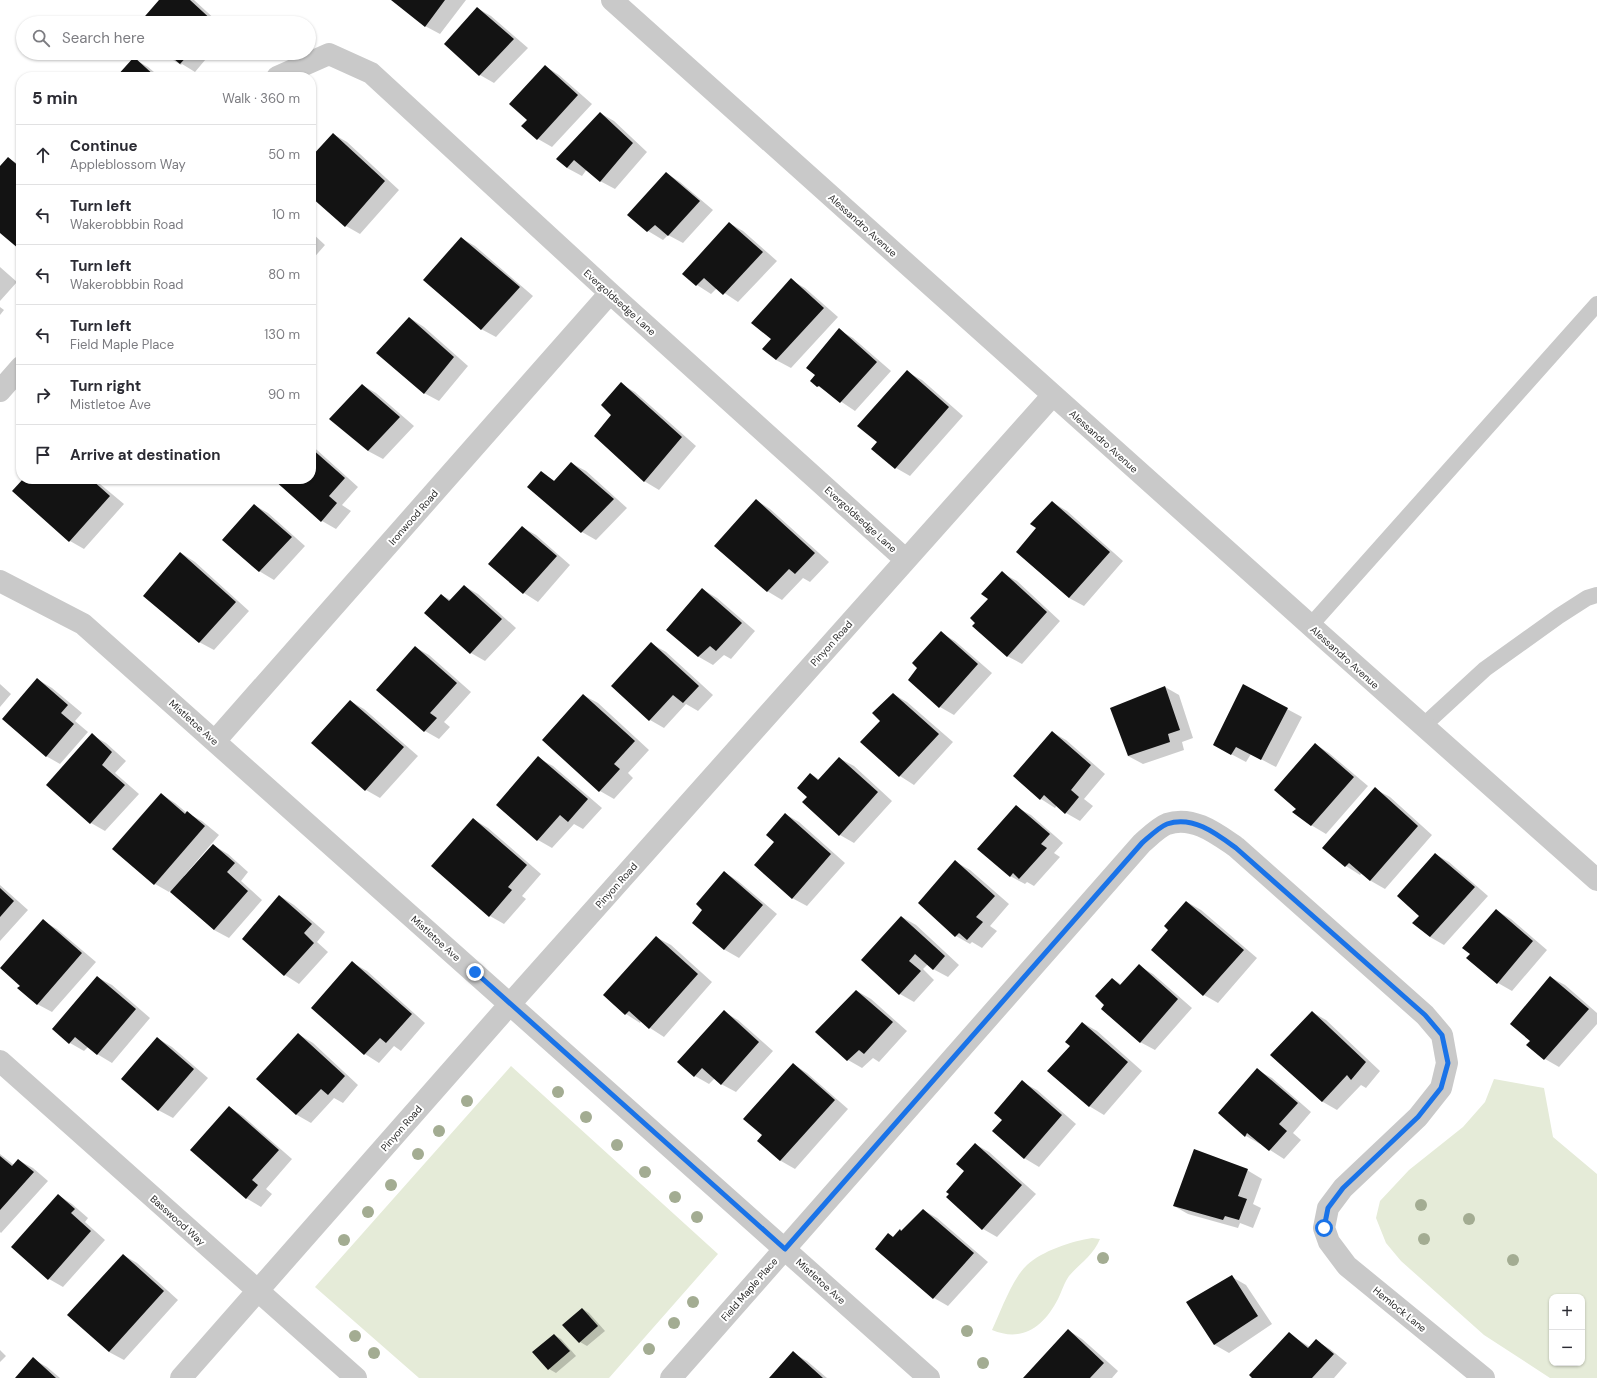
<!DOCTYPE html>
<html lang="en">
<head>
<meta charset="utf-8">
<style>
	body { margin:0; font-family:"DM Sans",sans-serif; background:#f7f7f7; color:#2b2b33 }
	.controls { position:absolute; right:12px; bottom:12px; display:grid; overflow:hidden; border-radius:8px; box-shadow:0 1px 3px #0004 }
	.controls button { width:36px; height:36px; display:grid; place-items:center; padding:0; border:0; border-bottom:1px solid #e1e1e2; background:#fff; color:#2b2b33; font:20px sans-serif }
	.stop { position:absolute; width:12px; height:12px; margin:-9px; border:3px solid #1a73e8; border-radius:50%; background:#fff }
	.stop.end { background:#1a73e8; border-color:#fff; box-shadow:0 1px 4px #0008 }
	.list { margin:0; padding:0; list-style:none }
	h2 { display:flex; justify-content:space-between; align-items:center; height:52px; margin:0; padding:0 16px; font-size:17px }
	h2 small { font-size:13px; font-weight:400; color:#7c7c81 }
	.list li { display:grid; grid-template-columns:26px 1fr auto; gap:12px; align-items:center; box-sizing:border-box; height:60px; padding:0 16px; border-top:1px solid #e1e1e2 }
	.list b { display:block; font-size:15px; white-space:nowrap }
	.list p { margin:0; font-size:13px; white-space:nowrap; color:#7c7c81 }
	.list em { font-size:13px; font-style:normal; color:#7c7c81 }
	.icon { flex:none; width:22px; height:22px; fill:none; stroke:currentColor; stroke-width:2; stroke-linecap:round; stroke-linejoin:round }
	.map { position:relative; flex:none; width:1597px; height:1378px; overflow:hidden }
	.search { position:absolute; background:#fff; box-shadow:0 1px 3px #0004; left:16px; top:16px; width:300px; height:44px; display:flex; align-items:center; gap:10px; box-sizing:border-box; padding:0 14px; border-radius:22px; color:#7c7c81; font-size:15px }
	.panel { position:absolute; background:#fff; box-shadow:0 1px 3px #0004; left:16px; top:72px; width:300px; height:412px; border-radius:16px }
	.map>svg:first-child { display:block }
	.green { fill:#e5ebd8; fill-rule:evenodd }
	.shadow { fill:#0003 }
	.building { fill:#131313 }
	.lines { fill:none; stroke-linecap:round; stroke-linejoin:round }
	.lane { stroke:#c9c9c9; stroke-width:16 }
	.street { stroke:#c9c9c9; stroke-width:22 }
	.tree { fill:#a3ac92 }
	.route { stroke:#1a73e8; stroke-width:5 }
	.labels { text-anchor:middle; stroke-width:4; stroke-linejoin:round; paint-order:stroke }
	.street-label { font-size:10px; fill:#2c2c2c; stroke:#fff }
</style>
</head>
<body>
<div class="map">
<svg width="1597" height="1378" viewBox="0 0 1597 1378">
	<rect width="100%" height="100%" fill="#fff"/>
	<path class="green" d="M511 1066 718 1254 609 1378H419L315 1287Z
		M1494 1079 1544 1088 1553 1137 1597 1174V1378H1550L1484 1335 1401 1261 1386 1243 1376 1218 1380 1201 1409 1170 1463 1127 1485 1102ZM1552 1297H1582V1363H1552Z
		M1092 1238 1100 1239C1093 1256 1080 1263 1069 1276 1064 1283 1062 1291 1058 1299 1044 1326 1023 1343 992 1330 1001 1311 1012 1279 1027 1265 1042 1251 1072 1241 1092 1238Z"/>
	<path class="shadow" d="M160 0H194L219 23H140Z
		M392 0H466L440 34 425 26Z
		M477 8 491 16 528 48 494 83 480 75Z
		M162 53H211L195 72 182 64 181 65Z
		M134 59 148 67 160 77H118Z
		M545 66 559 75 592 104 552 147 538 139 529 120Z
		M600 113 614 121 647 152 615 189 600 181 587 169 582 176 567 168Z
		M333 134 347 142 399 190 360 234 346 226 311 196V159Z
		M8 158 21 166V249L0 231V167Z
		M666 173 680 182 713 210 683 243 668 235 663 240 648 231 628 215Z
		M729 223 743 231 777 261 738 302 717 288 711 294 697 285Z
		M311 232 325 245 311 261Z
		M461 238 475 246 533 296 496 337 481 329Z
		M0 267 17 282 0 301Z
		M791 280 805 288 838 317 791 368 776 360 772 339Z
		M0 307 4 310 0 315Z
		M410 318 424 327 468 366 439 401 424 393Z
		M839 330 853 338 891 371 855 411 818 386 817 375Z
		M907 372 922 380 963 416 910 476 896 468 879 442Z
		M621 384 635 392 696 446 659 490 644 481 595 436 613 415Z
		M362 385 376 393 414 426 383 459 368 451Z
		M311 446 317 450 358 487 342 505 351 511 336 529 322 521 275 479H311Z
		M571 463 586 471 627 508 596 540 582 532 541 473 555 481Z
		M25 479H94L124 504 84 549 70 541 13 491Z
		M756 500 770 509 829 562 810 582 803 578 782 600 767 591Z
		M1052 502 1067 511 1123 561 1084 606 1069 598 1017 552 1037 528Z
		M254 505 268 513 305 546 274 580 259 571Z
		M522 527 536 535 570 565 538 602 524 593 490 564Z
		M181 553 195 562 249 611 214 650 199 642Z
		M1002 573 1017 581 1060 621 1022 664 1007 656 989 599Z
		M464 586 478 594 516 628 485 661 471 653 441 595 451 600Z
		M702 589 717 598 755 631 731 659 724 655 713 665 699 657 667 629Z
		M941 633 955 641 992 673 954 715 940 707Z
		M652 644 666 652 713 695 698 711 686 704 664 728 650 720Z
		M415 647 429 655 471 692 444 722 450 727 439 739 425 731 378 690Z
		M37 679 52 688 82 713 75 721 88 732 60 764 46 756Z
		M0 684 11 694 0 707Z
		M1165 687 1179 695 1193 738 1182 742 1184 750 1143 764 1128 756Z
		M893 694 907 702 953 742 914 785 900 776 862 742 881 721Z
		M583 695 598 703 649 750 628 773 633 778 614 799 600 791 543 740Z
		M350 701 364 709 418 756 380 798 366 790 313 743Z
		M1287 709 1302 717 1276 767 1251 754 1246 762 1214 745Z
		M1052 732 1066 740 1105 774 1084 799 1093 806 1080 821 1066 813 1057 805 1055 808 1041 799 1014 776Z
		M92 735 106 743 126 761 115 773 139 794 105 831 91 823Z
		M1315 744 1329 753 1368 786 1326 834 1311 825 1298 808Z
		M538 758 553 766 602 808 583 829 574 824 552 848 538 840Z
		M839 758 854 766 892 801 854 843 840 835 808 797 811 774 820 780Z
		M1375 789 1390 797 1432 835 1385 889 1371 881 1362 873 1360 875 1346 866 1324 847Z
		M161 794 175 803 187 813 202 821 219 835 184 876 185 877 213 845 228 854 248 872 241 881 262 900 229 938 214 930 170 891 169 892 155 884 114 849Z
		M1016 807 1031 815 1063 843 1054 853 1060 857 1034 886 1027 882 1025 884 1010 876Z
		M785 814 799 822 845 863 807 906 792 898 776 842Z
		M473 819 488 828 541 874 522 896 526 899 504 924 490 916Z
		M1435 854 1449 862 1488 896 1444 945 1430 937Z
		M956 862 970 870 1009 904 990 926 997 931 982 948 972 942 970 944 956 936Z
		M724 872 738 881 777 914 739 958 725 950 693 922 704 910Z
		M0 885 28 910 0 941Z
		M280 896 294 905 325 932 317 942 328 952 299 984 285 975 243 939Z
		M1187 902 1201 910 1257 958 1218 1003 1204 995 1153 949 1169 930Z
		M1496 910 1511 919 1547 950 1512 991 1498 983Z
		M902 917 916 925 959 965 948 977 933 969 928 964 923 969 934 980 914 1002 900 994Z
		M43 921 57 929 96 962 52 1012 37 1004 21 986Z
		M656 937 671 945 712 982 664 1037 650 1028 641 1021 640 1023 626 1014 604 995Z
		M353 963 367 971 425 1023 401 1051 394 1046 379 1063 365 1054 312 1008Z
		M1139 966 1153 974 1192 1008 1155 1050 1140 1042 1106 1004 1113 979 1122 985Z
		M97 977 112 985 150 1018 112 1063 97 1054 88 1047 84 1051 70 1043Z
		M1550 977 1565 985 1597 1013V1024L1559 1067 1545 1059Z
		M857 991 871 999 907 1031 879 1062 873 1058 862 1068 848 1060Z
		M724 1012 738 1020 773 1051 736 1092 721 1084 715 1078 709 1084 695 1076Z
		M1312 1012 1326 1020 1380 1071 1366 1088 1361 1085 1337 1110 1323 1102 1272 1054Z
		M1083 1023 1097 1031 1142 1071 1104 1115 1089 1106 1071 1046Z
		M298 1034 313 1043 358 1085 343 1103 334 1098 311 1123 297 1115 258 1079Z
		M157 1038 172 1047 208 1078 173 1118 158 1110Z
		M793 1064 807 1073 848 1109 795 1169 781 1161 758 1141 763 1135Z
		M1257 1070 1272 1078 1311 1112 1293 1133 1301 1140 1284 1159 1270 1150 1261 1143 1260 1144 1246 1136 1219 1112Z
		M1022 1082 1037 1090 1076 1124 1039 1167 1024 1158 1003 1120Z
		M229 1107 243 1116 292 1159 266 1189 272 1194 261 1207 246 1198Z
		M975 1144 989 1152 1036 1194 997 1237 983 1229 965 1171Z
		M0 1154 14 1165 18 1160 33 1168 48 1181 1 1233 0 1232Z
		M1247 1170 1262 1179 1253 1204 1261 1208 1253 1228 1240 1223 1238 1228 1188 1214 1174 1206Z
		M58 1195 72 1204 88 1218 85 1222 105 1240 63 1287 49 1279Z
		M923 1210 937 1218 988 1262 948 1306 934 1298 893 1237 902 1232Z
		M123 1255 137 1263 178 1300 124 1360 109 1352Z
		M1232 1277 1246 1285 1272 1324 1229 1353 1215 1345 1188 1303Z
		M583 1309 589 1313 605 1331 587 1346 580 1342Z
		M1068 1330 1082 1339 1118 1371 1112 1378H1024Z
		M1289 1334 1310 1347 1316 1341 1330 1349 1347 1363 1334 1378H1254Z
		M554 1335 561 1339 576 1356 556 1373 549 1369Z
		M0 1350 6 1356 0 1362Z
		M793 1353 807 1361 827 1378H770Z
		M33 1359 47 1367 60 1378H16Z"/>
	<path class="building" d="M159 0H190L215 23H139Z
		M391 0H445L425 27Z
		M477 7 514 39 479 76 444 44Z
		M161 53H190L180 64 168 54 166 58Z
		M134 57 156 77H116Z
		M545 65 578 95 537 140 521 126 527 120 509 104Z
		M600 112 633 143 600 182 574 160 567 168 556 159Z
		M333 133 385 181 345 227 311 197V157Z
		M8 157 21 168V247L19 249 0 233V166Z
		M666 172 700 201 668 236 655 225 647 232 627 215Z
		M729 222 763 252 723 295 704 278 696 286 682 274Z
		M461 237 520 287 481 330 423 280Z
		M791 278 824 308 776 360 762 349 771 339 751 323Z
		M409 317 454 357 424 394 376 353Z
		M839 328 877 362 840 403 819 386 817 387 810 381 815 375 806 368Z
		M907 370 949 407 895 469 871 449 877 442 857 426Z
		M621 382 682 437 644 482 594 436 611 415 601 405Z
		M362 384 400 417 368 451 329 419Z
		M311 448 345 478 329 496 337 503 321 522 273 479H311Z
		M571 462 614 499 581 533 527 487 541 471 554 481Z
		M23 479H91L110 496 69 542 12 491Z
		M756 499 815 553 795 574 789 569 767 592 714 546Z
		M1052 501 1110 552 1069 598 1016 552 1036 528 1030 524Z
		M254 504 292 537 259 572 222 540Z
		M522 526 557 556 523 594 488 564Z
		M180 552 236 602 199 643 143 596Z
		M1002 571 1047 612 1007 657 972 626 975 623 970 618 988 599 981 594Z
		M464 585 502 619 470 654 424 613 441 594 449 601Z
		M702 588 742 623 716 651 710 646 698 657 666 630Z
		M941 631 978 664 939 708 908 680 917 668 912 663Z
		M651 642 699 686 683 703 673 695 649 721 611 686Z
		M415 646 457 683 430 713 437 718 424 732 376 690Z
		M37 678 68 705 61 713 74 724 46 757 2 719Z
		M1243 684 1288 708 1261 760 1236 747 1231 755 1213 745Z
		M1165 686 1180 730 1168 734 1170 742 1128 756 1110 708Z
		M893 693 939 734 899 777 860 742 880 721 872 713Z
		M583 694 635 741 614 764 620 769 599 792 542 740Z
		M350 700 404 747 365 791 311 743Z
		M1052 731 1091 765 1071 790 1079 797 1065 814 1044 795 1040 800 1013 776Z
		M92 733 112 752 102 765 125 785 90 824 46 785Z
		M1315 743 1354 777 1311 826 1292 812 1296 809 1274 790Z
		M538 756 588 799 568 822 560 815 537 841 496 805Z
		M839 757 878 792 839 836 802 802 807 797 797 788 810 773 818 780Z
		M1375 787 1418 826 1370 881 1349 863 1345 867 1322 848Z
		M161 793 185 814 187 811 205 826 154 885 112 849Z
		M1016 805 1050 834 1041 844 1047 848 1019 879 1013 873 1010 877 977 849Z
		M785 813 831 854 792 899 754 865 774 842 766 835Z
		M473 818 527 865 508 887 512 890 489 917 431 866Z
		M213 844 235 863 227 872 248 891 214 930 170 892Z
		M1435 853 1475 887 1430 937 1412 923 1419 916 1397 896Z
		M955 860 995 896 976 917 983 922 967 940 959 933 955 937 918 903Z
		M724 871 763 905 724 950 692 923 702 910 696 904Z
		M0 888 14 901 0 917Z
		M279 895 312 924 304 933 314 943 284 976 242 939Z
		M1186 901 1244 950 1203 996 1151 950 1168 930 1164 926Z
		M1496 909 1533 941 1497 984 1466 958 1470 954 1462 948Z
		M901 916 945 956 933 970 915 954 909 961 921 971 899 995 861 960Z
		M43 919 82 953 37 1005 17 988 20 986 0 968Z
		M656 936 698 974 649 1029 629 1011 625 1015 603 995Z
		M352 961 412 1014 386 1043 380 1038 364 1055 311 1008Z
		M1139 964 1178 999 1140 1043 1101 1009 1104 1005 1095 996 1112 978 1120 985Z
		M97 976 136 1009 97 1055 75 1037 69 1044 52 1029Z
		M1550 976 1589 1009 1544 1060 1526 1045 1530 1041 1510 1024Z
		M856 990 893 1022 864 1054 859 1050 847 1061 815 1032Z
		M724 1010 759 1042 721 1085 702 1068 694 1077 677 1062Z
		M1312 1011 1366 1062 1351 1080 1347 1075 1322 1102 1270 1055Z
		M1082 1022 1128 1062 1089 1107 1047 1071 1070 1046 1065 1042Z
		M298 1033 345 1076 328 1095 321 1089 296 1115 256 1079Z
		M157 1037 194 1069 158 1111 121 1079Z
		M793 1063 835 1100 780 1161 757 1141 762 1135 743 1119Z
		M1257 1068 1298 1103 1279 1124 1287 1131 1269 1151 1247 1133 1245 1137 1218 1113Z
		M1022 1080 1062 1115 1024 1159 992 1131 1002 1120 994 1113Z
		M229 1106 279 1150 252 1180 258 1185 246 1199 190 1150Z
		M975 1143 1022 1185 982 1230 946 1197 949 1194 946 1192 964 1171 956 1164Z
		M1194 1149 1248 1169 1238 1196 1247 1199 1239 1220 1225 1216 1223 1220 1173 1206Z
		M0 1156 12 1166 18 1159 34 1172 0 1210Z
		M58 1194 75 1209 71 1213 91 1231 48 1280 11 1247Z
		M923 1209 974 1253 933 1299 875 1249 888 1233 893 1237 900 1229 901 1231Z
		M123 1254 164 1291 109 1352 67 1315Z
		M1232 1275 1258 1316 1214 1345 1186 1302Z
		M582 1308 598 1326 579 1343 562 1325Z
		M1068 1329 1104 1363 1090 1378H1023Z
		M1289 1332 1308 1348 1316 1339 1334 1354 1312 1378H1252L1249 1375Z
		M554 1334 570 1351 548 1370 532 1352Z
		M793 1351 823 1378H769Z
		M33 1357 56 1378H15Z"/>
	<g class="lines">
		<path class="lane" d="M1310 626 1597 304
			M1423 726 1485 669 1559 616 1587 598 1597 595"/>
		<path class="street" d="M612 0 1320 634 1597 880
			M277 77 329 54 371 73 610 293 906 560
			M0 391 21 367
			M0 581 83 624 929 1378
			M215 741 610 293
			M0 1061 356 1378
			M181 1378 510 1004 1053 395
			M671 1378 1142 843C1149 837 1159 827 1167 824 1193 815 1217 834 1236 847L1425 1015 1442 1035 1447 1063 1441 1088 1418 1117 1343 1188 1328 1208 1324 1228 1329 1242 1347 1266 1484 1378"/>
	</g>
	<g class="tree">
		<circle cx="558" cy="1092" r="6"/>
		<circle cx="467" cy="1101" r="6"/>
		<circle cx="586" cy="1117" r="6"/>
		<circle cx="439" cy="1131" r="6"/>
		<circle cx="617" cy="1145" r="6"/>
		<circle cx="418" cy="1154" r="6"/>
		<circle cx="645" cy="1172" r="6"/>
		<circle cx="391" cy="1185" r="6"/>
		<circle cx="675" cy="1197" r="6"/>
		<circle cx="1421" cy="1205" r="6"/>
		<circle cx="368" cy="1212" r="6"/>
		<circle cx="697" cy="1217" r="6"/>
		<circle cx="1469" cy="1219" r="6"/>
		<circle cx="1424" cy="1239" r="6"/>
		<circle cx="344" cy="1240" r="6"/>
		<circle cx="1103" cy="1258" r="6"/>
		<circle cx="1513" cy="1260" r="6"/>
		<circle cx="693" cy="1302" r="6"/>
		<circle cx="674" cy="1323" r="6"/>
		<circle cx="967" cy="1331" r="6"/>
		<circle cx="355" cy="1336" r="6"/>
		<circle cx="649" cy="1349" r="6"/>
		<circle cx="374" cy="1353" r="6"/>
		<circle cx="983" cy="1363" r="6"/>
	</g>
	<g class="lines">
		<path class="route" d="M475 972 785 1249 1142 843C1149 837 1159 827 1167 824 1193 815 1217 834 1236 848L1425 1015 1442 1035 1448 1063 1441 1088 1418 1117 1343 1188 1328 1208 1324 1228"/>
	</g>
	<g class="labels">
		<g class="street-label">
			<text transform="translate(863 225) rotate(42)" y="4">Alessandro Avenue</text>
			<text transform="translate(620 302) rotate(42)" y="4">Evergoldsedge Lane</text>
			<text transform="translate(1104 441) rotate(42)" y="4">Alessandro Avenue</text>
			<text transform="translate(413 517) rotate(-49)" y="4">Ironwood Road</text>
			<text transform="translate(861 519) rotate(42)" y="4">Evergoldsedge Lane</text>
			<text transform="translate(831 643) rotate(-48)" y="4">Pinyon Road</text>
			<text transform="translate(1345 657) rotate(42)" y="4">Alessandro Avenue</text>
			<text transform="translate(194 722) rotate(42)" y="4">Mistletoe Ave</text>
			<text transform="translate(616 885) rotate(-48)" y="4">Pinyon Road</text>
			<text transform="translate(436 938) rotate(42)" y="4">Mistletoe Ave</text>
			<text transform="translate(401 1128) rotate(-49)" y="4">Pinyon Road</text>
			<text transform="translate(178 1220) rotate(42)" y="4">Basswood Way</text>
			<text transform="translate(821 1281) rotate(42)" y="4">Mistletoe Ave</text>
			<text transform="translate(749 1289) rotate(-49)" y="4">Field Maple Place</text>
			<text transform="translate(1400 1309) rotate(39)" y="4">Hemlock Lane</text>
		</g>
	</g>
</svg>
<div class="controls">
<button>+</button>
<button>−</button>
</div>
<div class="stop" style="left:1324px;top:1228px"></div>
<div class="stop end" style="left:475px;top:972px"></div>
<div class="search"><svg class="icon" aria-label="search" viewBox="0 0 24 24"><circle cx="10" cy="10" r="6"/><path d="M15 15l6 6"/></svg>Search here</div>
<section class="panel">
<h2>5 min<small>Walk · 360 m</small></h2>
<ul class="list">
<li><svg class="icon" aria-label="ahead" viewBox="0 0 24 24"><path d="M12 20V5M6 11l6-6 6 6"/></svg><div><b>Continue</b><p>Appleblossom Way</p></div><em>50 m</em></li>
<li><svg class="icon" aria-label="left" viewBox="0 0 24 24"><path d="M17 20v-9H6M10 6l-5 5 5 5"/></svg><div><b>Turn left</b><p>Wakerobbbin Road</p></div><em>10 m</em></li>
<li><svg class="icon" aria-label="left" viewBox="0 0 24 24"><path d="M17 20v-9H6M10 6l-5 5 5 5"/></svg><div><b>Turn left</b><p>Wakerobbbin Road</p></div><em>80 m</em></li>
<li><svg class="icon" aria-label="left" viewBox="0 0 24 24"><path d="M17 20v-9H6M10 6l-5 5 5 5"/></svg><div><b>Turn left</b><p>Field Maple Place</p></div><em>130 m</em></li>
<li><svg class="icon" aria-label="right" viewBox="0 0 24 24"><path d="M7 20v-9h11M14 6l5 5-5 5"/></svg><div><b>Turn right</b><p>Mistletoe Ave</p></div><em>90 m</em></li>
<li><svg class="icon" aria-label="arrive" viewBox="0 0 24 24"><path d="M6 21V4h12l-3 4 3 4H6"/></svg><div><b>Arrive at destination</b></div></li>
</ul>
</section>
</div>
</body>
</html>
